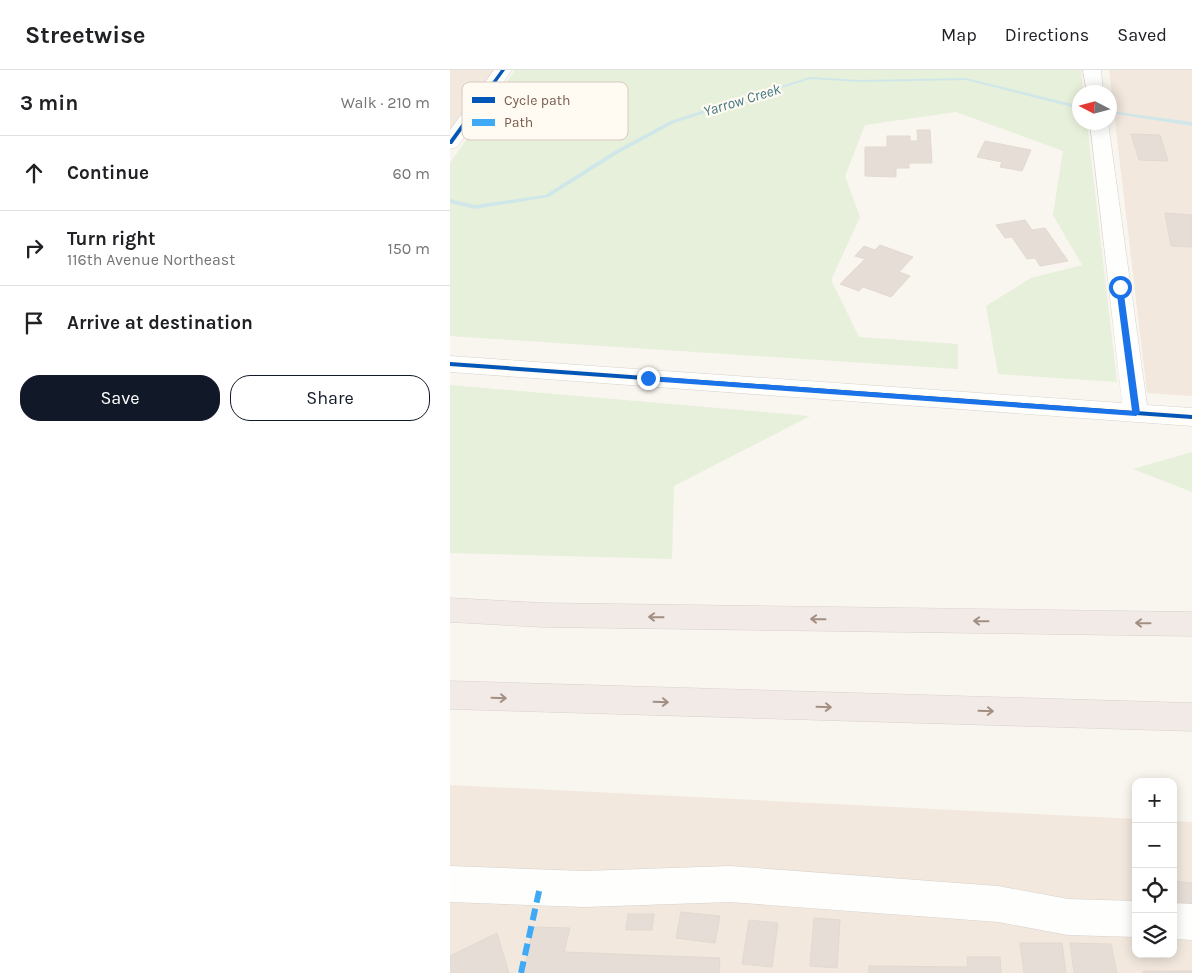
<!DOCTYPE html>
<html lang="en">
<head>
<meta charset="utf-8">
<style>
	body { margin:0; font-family:Karla,sans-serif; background:#f6f6f6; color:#202124 }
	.controls { position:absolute; right:15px; bottom:15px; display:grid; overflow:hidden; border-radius:10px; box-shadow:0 2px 12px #0003 }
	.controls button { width:45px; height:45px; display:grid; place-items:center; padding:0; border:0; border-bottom:1px solid #e0e0e0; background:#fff; color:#202124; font:25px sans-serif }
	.compass { position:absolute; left:622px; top:15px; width:45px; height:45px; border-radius:50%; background:#fff; box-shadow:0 2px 12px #0003; rotate:276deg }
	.stop { position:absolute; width:15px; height:15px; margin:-11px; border:4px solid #1a73e8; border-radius:50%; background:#fff }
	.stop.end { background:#1a73e8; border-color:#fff; box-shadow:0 1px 5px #0008 }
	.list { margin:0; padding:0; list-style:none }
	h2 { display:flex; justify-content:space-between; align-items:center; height:65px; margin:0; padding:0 20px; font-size:21px }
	h2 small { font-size:16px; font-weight:400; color:#757577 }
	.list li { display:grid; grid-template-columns:32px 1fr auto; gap:15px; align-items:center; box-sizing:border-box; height:75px; padding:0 20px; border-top:1px solid #e0e0e0 }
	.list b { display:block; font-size:19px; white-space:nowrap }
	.list p { margin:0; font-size:16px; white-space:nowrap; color:#757577 }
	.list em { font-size:16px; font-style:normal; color:#757577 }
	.actions { display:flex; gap:10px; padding:15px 20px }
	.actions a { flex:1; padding:11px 0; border:1px solid #111827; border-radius:20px; text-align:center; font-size:18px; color:#111827 }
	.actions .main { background:#111827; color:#fff }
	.icon { flex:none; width:28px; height:28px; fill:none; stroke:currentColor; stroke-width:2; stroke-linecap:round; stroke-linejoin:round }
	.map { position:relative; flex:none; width:742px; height:903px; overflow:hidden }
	header { display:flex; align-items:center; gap:30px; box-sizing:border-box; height:70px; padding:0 25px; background:#fff; border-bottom:1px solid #e0e0e0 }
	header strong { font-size:24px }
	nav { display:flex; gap:28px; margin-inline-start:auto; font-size:18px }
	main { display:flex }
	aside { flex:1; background:#fff }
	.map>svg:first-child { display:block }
	.residential { fill:#f2e8dd }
	.green { fill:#e6f0da }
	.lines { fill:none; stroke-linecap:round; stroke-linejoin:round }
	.stream { fill:#d0e7ea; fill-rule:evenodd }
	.building { fill:#e6ded6; stroke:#e2d9d1 }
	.minor-casing { stroke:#d8d2cd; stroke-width:1 }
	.highway-casing { stroke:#dad1cb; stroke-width:1 }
	.minor { fill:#fefefd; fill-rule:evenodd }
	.highway { fill:#f2eae6; fill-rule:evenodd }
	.quiet { stroke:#3fa9f5; stroke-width:6; stroke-dasharray:12 6; stroke-linecap:butt }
	.cycleway-casing { stroke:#fffaf2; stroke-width:3 }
	.cycleway { fill:#0057b8; fill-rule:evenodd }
	.oneway { stroke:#a38e82 }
	.route { fill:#1a73e8 }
	.labels { text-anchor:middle; stroke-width:4.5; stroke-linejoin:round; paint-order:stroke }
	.far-water-label { font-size:15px; font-style:italic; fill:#427986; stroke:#fffaf2 }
	.key { fill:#fffaf2; stroke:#d7cbc0; stroke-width:1 }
	.key-label { font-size:14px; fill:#795d4c }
</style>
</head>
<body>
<header>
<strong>Streetwise</strong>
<nav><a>Map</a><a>Directions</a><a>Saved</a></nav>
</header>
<main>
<aside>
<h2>3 min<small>Walk · 210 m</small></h2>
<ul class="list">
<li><svg class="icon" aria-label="ahead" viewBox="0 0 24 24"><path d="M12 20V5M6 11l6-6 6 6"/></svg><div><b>Continue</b></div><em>60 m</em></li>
<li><svg class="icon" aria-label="right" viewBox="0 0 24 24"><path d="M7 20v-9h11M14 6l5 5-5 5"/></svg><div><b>Turn right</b><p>116th Avenue Northeast</p></div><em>150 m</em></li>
<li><svg class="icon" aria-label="arrive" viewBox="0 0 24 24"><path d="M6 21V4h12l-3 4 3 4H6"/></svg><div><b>Arrive at destination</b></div></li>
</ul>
<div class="actions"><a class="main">Save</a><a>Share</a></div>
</aside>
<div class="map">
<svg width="742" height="903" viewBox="0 0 742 903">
	<rect width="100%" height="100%" fill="#f9f5ef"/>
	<path class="residential" d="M0 0H50L0 69Z
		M659 0H742V326L697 323Z
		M0 715 686 749V884H723V751L742 752V903H0Z"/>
	<path class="green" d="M65 0H631L633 22H630V52L637 53 667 312 548 304 536 236 581 208 632 195 603 145 613 81 506 42 415 55 395 106 410 147 381 210 409 267 508 274V299L0 266V93Z
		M0 315 360 346 224 416 222 489 0 483Z
		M742 382V422L683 399Z"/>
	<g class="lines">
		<path class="stream" d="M360 7 410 10 516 8 630 36V39L516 10 410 12 360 9 224 53 167 84 99 127 25 139 0 133V129L25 135 95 125 163 82 220 51Z
			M660 41 742 52V56L660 43Z"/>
	</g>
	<path class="building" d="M467 60H480L482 93H459V98H446V107L415 106V77H437V66H460V71H468Z
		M681 64 710 65 718 91 689 90Z
		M535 71 581 80 572 101 550 97 552 92 527 87Z
		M715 143 742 145V177L721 176Z
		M575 150 582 160 595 158 618 191 590 196 585 188 577 189 562 167 555 168 546 155Z
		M430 175 463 187 449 202 460 206 441 227 413 217 409 221 390 214 415 189 405 186 414 176 425 180Z
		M723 811 742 813V843L723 841Z
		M231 842 270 846 265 873 226 868Z
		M178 844H204L202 860H176Z
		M364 848 390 850 387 898 360 896Z
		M299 850 328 853 322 897 292 894Z
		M83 857 120 858 114 882 270 888 269 903H73Z
		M47 863 59 903H0V886Z
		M570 873H612L616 903H574Z
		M620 873 661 874 667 903H624Z
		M517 887H550L551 903H419V896L518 897Z
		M693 901H742V903H693Z"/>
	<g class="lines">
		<g class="minor-casing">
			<path id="minor" d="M44 0H62L7 77 0 79V60Z
				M633 0H651L653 22H637Z
				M640 52H658L697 335 742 338V356L0 302V286L672 333Z
				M0 796 134 801 280 796 548 816 618 829 686 831V867L618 865 548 852 280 832 134 837 0 832Z
				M723 833 742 834V870L723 869Z"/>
		</g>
		<g class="highway-casing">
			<path id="highway" d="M0 528 92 533 742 542V566L92 557 0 552Z
				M0 611 742 633V661L0 639Z"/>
		</g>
		<use href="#minor" class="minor"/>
		<use href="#highway" class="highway"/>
		<path class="quiet" d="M71 903 90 817"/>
		<g class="cycleway-casing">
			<path id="cycleway" d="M51 0H55L2 74H0V70Z
				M0 292 742 345V349L0 296Z"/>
		</g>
		<use href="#cycleway" class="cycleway"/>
	</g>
	<defs><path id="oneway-shaft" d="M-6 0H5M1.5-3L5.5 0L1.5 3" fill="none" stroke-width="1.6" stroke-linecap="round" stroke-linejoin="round" transform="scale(1.25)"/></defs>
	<g class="oneway">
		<use href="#oneway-shaft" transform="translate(206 547) rotate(-179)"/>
		<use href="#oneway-shaft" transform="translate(368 549) rotate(-179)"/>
		<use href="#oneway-shaft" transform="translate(531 551) rotate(-179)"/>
		<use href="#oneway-shaft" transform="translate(693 553) rotate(-179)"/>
		<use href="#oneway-shaft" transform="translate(49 628) rotate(2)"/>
		<use href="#oneway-shaft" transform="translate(211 632) rotate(2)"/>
		<use href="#oneway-shaft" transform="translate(374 637) rotate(2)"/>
		<use href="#oneway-shaft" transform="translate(536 641) rotate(2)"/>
	</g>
	<path class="route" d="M670 215 673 217 690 343 686 346 198 311 194 308 198 306 682 341 666 217Z"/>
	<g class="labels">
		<g class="far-water-label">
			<text transform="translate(292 30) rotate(-17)" y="5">Yarrow Creek</text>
		</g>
	</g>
	<rect x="12" y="12" width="166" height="58" rx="8" class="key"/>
	<rect x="22" y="27" width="23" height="6" fill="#0057b8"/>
	<rect x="22" y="49" width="23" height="7" fill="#3fa9f5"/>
	<g class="key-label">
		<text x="54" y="35">Cycle path</text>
		<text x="54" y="57">Path</text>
	</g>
</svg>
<div class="controls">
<button>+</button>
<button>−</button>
<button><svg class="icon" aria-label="locate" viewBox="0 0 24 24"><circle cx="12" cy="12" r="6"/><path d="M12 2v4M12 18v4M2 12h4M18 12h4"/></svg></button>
<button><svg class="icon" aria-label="layers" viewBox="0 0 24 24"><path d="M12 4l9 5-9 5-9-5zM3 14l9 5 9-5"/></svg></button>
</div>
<svg class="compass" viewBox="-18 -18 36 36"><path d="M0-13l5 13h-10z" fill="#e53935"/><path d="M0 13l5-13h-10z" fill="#757577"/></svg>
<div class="stop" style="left:670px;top:217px"></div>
<div class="stop end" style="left:198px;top:308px"></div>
</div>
</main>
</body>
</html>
